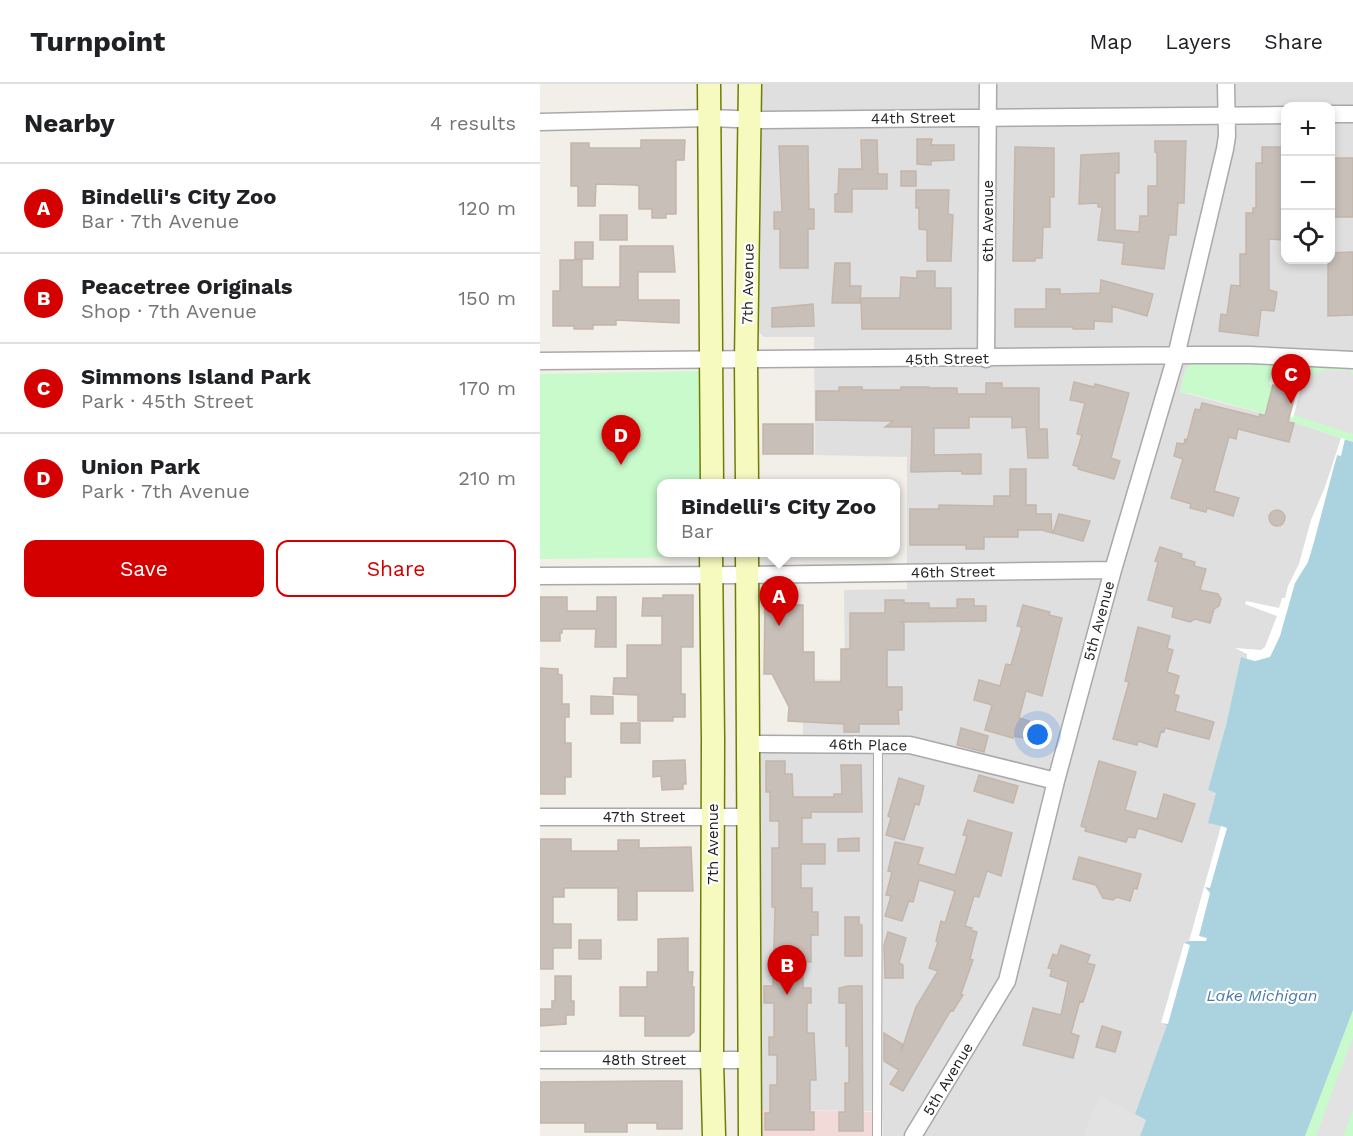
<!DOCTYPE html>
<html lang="en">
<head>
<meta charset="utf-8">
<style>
	body { margin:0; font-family:"Work Sans",sans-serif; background:#f2f2f2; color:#202124 }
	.controls { position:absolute; right:18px; top:18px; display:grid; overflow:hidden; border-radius:12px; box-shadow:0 3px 9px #0003 }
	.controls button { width:54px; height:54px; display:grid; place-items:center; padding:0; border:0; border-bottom:2px solid #e0e0e0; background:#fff; color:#202124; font:30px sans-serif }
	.you { position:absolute; left:498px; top:651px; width:21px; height:21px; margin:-15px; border:4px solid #fff; border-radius:50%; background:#1a73e8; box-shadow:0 0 0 9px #1a73e833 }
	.badge { display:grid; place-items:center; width:39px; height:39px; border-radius:50%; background:#d40000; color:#fff; font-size:20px; font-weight:700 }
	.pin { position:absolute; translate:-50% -50px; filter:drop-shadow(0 2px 3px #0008) }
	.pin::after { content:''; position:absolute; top:32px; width:21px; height:18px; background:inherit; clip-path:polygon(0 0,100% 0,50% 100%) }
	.popup { position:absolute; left:117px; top:395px; width:243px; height:78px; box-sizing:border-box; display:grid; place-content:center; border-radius:12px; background:#fff; filter:drop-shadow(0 2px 4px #0005); font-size:20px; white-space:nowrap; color:#757577 }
	.popup b { font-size:22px; color:#202124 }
	.popup::after { content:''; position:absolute; left:50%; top:100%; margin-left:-12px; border:12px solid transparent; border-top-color:#fff }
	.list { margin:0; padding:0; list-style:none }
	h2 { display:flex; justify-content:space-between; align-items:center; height:78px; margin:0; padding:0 24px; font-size:26px }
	h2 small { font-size:20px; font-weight:400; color:#757577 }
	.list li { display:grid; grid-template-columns:39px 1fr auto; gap:18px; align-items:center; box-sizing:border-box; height:90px; padding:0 24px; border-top:2px solid #e0e0e0 }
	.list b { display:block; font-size:22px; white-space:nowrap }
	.list p { margin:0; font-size:20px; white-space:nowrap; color:#757577 }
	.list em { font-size:20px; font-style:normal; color:#757577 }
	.actions { display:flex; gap:12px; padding:18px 24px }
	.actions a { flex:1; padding:14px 0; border:2px solid #d40000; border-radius:12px; text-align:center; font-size:21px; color:#d40000 }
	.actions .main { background:#d40000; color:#fff }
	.icon { flex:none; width:33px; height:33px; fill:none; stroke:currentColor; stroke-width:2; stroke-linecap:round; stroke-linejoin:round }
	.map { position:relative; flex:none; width:813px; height:1052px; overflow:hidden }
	header { display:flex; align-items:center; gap:36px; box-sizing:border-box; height:84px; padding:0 30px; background:#fff; border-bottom:2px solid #e0e0e0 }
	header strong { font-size:28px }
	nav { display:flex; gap:33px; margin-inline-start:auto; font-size:21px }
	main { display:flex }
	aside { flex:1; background:#fff }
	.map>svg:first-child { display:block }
	.residential { fill:#e0dfdf; fill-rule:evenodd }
	.commercial { fill:#f2dad9 }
	.park { fill:#c8facc }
	.parking { fill:#e2e2e2 }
	.water { fill:#aad3df }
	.pier { fill:#fff }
	.building { fill:#c7bfb8; stroke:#c4b6ab; stroke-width:1.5 }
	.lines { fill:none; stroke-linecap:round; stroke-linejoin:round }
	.lane-casing { stroke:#a9a9a9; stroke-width:10 }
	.street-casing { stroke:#a9a9a9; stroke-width:19 }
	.secondary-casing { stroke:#707d05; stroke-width:25 }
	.lane { stroke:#fff; stroke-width:8 }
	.street { stroke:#fff; stroke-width:16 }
	.secondary { stroke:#f7fabf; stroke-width:22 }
	.labels { text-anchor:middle; stroke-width:4.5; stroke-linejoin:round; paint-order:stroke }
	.street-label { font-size:15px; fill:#222; stroke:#fff }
	.water-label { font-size:16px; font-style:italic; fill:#4a7aab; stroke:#fff }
</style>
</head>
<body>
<header>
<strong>Turnpoint</strong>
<nav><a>Map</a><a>Layers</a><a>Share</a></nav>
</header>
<main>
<aside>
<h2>Nearby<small>4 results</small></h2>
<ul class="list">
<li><span class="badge">A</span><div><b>Bindelli's City Zoo</b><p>Bar · 7th Avenue</p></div><em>120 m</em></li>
<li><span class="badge">B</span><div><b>Peacetree Originals</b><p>Shop · 7th Avenue</p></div><em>150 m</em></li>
<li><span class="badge">C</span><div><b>Simmons Island Park</b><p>Park · 45th Street</p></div><em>170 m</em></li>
<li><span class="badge">D</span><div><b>Union Park</b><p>Park · 7th Avenue</p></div><em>210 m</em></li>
</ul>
<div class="actions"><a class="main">Save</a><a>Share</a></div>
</aside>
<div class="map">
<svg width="813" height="1052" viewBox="0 0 813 1052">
	<rect width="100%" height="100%" fill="#f2efe9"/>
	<path class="residential" d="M215 0H813V268L662 262 645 287 640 308 747 336 803 355 729 565 707 575 701 573 686 641 668 706 676 708 681 742 649 857 644 860 621 938 628 940 595 1029 606 1036 600 1052H343L342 1027 216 1026 219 670 263 667V595L305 596 304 506 367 505V373L275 371 274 253H224L217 246ZM746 22H790V176H746Z"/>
	<path class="commercial" d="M216 1026 337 1028V1052H210Z"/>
	<path class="park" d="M662 262 813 268V358L747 336 649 309H640L645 287Z
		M161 287 163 399 122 400V468L164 469V473L0 475V290Z
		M813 926V1052H765L806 943Z"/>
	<path class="parking" d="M808 284 813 291V350L754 331 763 296 784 286H805Z
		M813 953V1026L803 1052H776Z
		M560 1012 606 1036 600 1052H544L551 1030Z"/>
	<path class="water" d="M803 355 813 358V926L765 1052H600L606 1036 595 1030 627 941 621 939 644 859 649 857 681 742 668 739 676 709 668 706 686 641 701 573 707 575 710 572 730 565Z"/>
	<path class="pier" d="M733 287 763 296 753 334 727 324 733 302 729 300Z
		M801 354 805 355 801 372 797 371 774 458 768 478 755 499 740 552 730 573 715 577 707 575V570L695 564 721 566 725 563 737 532 705 520 706 517 739 524 742 514H745L748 502 759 480 771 436 785 403Z
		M681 742 687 744 670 804 665 803 670 809 659 852 667 854 666 857H649Z
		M644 859 650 861 628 940 621 939Z"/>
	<path class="building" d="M377 55H392L391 61H414V76L391 77V81L377 80Z
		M101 56H145L144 76H136V130H126V134H112V125H99V102L95 101 56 100 55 122H38V102H31V59H49V64H101Z
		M321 56H337L338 90H347V105H312V128H295V110H298L299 85H322Z
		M615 57H646L644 119H638L636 151H629L624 185 582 180 584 159 558 156 562 123H558V119L539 120 541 71 579 69V89H575V146L599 148 600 132H608V102H617V69L615 68Z
		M239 62H268L269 125H274V145H268V184H240V145H234V128H242Z
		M475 63 514 64V113H510V143H503L502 174H495V177H473Z
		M722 63H746V109L743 156 729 155V206L737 208 734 227 721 226 718 252 679 247 681 230 687 231 691 201 700 202V170H706V129H713V124H716V79H722Z
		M790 74H813V133H790Z
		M361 87H376V102H361Z
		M376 106H409L408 130 413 131 411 177H387V146L379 145V124H376Z
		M60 131H87V156H60Z
		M35 158H53V175H35Z
		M80 162H133L135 188H98V216H139V239L76 236V241H53V245H34V242H13V207H20V176H42V203H80Z
		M813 168V231L788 232V176H790V169Z
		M295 179H310V202H321L320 219H292Z
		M377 187H395V204H411V245H322L321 214H360L361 193 377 194Z
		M561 196 613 210 607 232 572 222V238L554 237V245H533V243H475V225H506V205H520V210L560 209Z
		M273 220 274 242 232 243V224Z
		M534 298 554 303 555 300 589 309 571 374 580 377 574 395 538 385 539 383 533 381 542 351 537 350 545 319 530 316Z
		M446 299H462V304H499V345H507L508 374H488L486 343 472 344V333H429V344H394V371L441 370V390H422V387L371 388 372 343H345L353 337 276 336V307H299V303H322V306H361V303H389V304H417V310H446Z
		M733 301 756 307 748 338 754 339 749 358 698 345 696 355 689 353 674 407 699 414 693 432 667 424 666 428 650 424 651 420 631 414 643 375 634 372 637 359 644 360 645 355 647 356 655 325 660 326 662 319 719 333 720 330 725 332Z
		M223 340H273V370H223Z
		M470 385H486V421H496V430H511L512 449 502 446H478V453H444V465H426V461H370V425H399V421L454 422V412H470Z
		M729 434a8 8 0 1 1 16 0a8 8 0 1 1-16 0Z
		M519 430 550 437 543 457 513 449Z
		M620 463 642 470 641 474 655 478 654 482 666 485 660 506 678 510 681 515 679 522 674 525 670 539 655 535 650 538 632 533 634 523 608 516 618 478 615 477Z
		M123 511H153V563H141V610H145V633H133V637H98V611L73 610 74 594H87V561H122V532H102L103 514H123Z
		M0 513H27V527H57V513H76V563H55L56 545H22V549H20V557H0Z
		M417 515H434V522H446V537L361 538 364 540V566H347V603H362V626H358L359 640H319V648H304V640L248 637 249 623 232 590H224L225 520 263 521V568H274V598H301V565H310V529H345V516H364V519H389V524H417Z
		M483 521 510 528 509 531 522 534 502 612 486 607 479 634 489 637 484 654 474 652 473 654 445 646 452 621 434 616 439 596 460 602 466 580 471 581 482 543 477 542Z
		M598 543 630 552 627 564 633 566 627 588 639 592 634 610 639 612 635 627 674 638 669 655 625 644 624 648 621 647 617 663 598 657 597 661 573 655 589 598 585 597Z
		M0 584 18 585V590L22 591V620H29V633H25V659H31V693H25V710H0Z
		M51 612 73 613V630H51Z
		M81 639H100V659H81Z
		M421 644 448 652 444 668 417 661Z
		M145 676 146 700H143V705L122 706 121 692 113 693V677Z
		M226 677H245V690H252L253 713H294V710H302L301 681H321L322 728H271V734H262V760H285V780H261V804H272V828H278V851H271V878H263V904H271V919H267V949H274L276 996H270V1028H274V1046H225V1029H230V1001H237V971H229V953H234V919H224V902H233L235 823H232V764H239V737H230V708H226Z
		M559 677 596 688 585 726 617 735 624 710 655 720 642 758 598 744 595 754 588 753 586 758 545 747 546 744 541 742Z
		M439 691 478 702 473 719 434 707Z
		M359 694 384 702 379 721 375 720 364 756 346 751 351 734 348 732Z
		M428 736 472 749 461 792 447 787 439 813 434 812 425 842 432 844 431 846 437 848 430 875 433 876 421 910 423 911 413 927 411 926 363 1007 350 1000 359 986 344 977V949L362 960 361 968 376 923 398 887 389 884 398 858 396 857 401 837 405 839 406 836 415 807 379 796 373 818 369 817 362 837 345 832 351 812 346 811 352 788 348 787 355 758 383 764 378 780 415 791 427 752 423 751Z
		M319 754V767H298V755Z
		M0 755H31V767H78V756H99V764L151 763 153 807H97V836H78V804H24V813H13V840H31V864H13V885H0Z
		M539 773 601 790 597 805 594 804 590 817 577 813 573 816 563 814 556 801 533 795Z
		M305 833H319V840L322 841V872H305Z
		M348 848 366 854 359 879 363 881V894H345L344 861Z
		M148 854V888H153L152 903H154V948L149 952H105V932H80V903H107V888H118V855Z
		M39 856H61V875H39Z
		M521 861 550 871 547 879 555 881 543 918 540 917 531 949 539 952 533 974 483 961 493 924 521 931 528 898 510 892 512 885 508 884 513 870 517 872Z
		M15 892H31V917H34V931H26V940L0 942V925H12V917H15Z
		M308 902H322L323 1047H299V1028H305V999H309V962H306V919H299V904Z
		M562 942 581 948 575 968 556 963Z
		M114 997H142V1045H117V1039H87V1048H45V1039H0V998Z"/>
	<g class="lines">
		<g class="lane-casing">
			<path id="lane" d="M337 1052 338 659"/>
		</g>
		<g class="street-casing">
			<path id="street" d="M790 30H813
				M0 38 169 34 223 36 746 31
				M446 275 448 0
				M0 277 657 271H710L813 276
				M0 492 208 491 573 486
				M208 660 370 661 516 697
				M0 733H208
				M0 976H209
				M373 1052 467 897 516 697 573 486 636 272 685 65 687 52 686 0"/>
		</g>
		<g class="secondary-casing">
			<path id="secondary" d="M169 0 172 400
				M207 400 206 277 210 0
				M171 468 173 656 172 976 174 1052
				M207 468 210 1052"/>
		</g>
		<use href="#lane" class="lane"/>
		<use href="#street" class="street"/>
		<use href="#secondary" class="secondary"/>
	</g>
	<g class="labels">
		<g class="street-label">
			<text transform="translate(373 34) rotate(-1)" y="5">44th Street</text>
			<text transform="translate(448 137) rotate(-90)" y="5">6th Avenue</text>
			<text transform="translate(208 200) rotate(-89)" y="5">7th Avenue</text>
			<text transform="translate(407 275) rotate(-1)" y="5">45th Street</text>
			<text transform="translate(413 488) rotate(-1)" y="5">46th Street</text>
			<text transform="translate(559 537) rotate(-75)" y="5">5th Avenue</text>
			<text transform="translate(328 661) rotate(1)" y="5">46th Place</text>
			<text x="104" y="738">47th Street</text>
			<text transform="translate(173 760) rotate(-90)" y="5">7th Avenue</text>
			<text x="104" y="981">48th Street</text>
			<text transform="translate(408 995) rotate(-59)" y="5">5th Avenue</text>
		</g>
		<g class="water-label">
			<text x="722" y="917">Lake Michigan</text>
		</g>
	</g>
</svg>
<div class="controls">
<button>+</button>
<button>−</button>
<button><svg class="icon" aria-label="locate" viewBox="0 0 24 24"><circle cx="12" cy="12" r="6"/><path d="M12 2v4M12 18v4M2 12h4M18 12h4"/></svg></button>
</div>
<div class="you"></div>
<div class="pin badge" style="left:239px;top:542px">A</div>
<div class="popup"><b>Bindelli's City Zoo</b>Bar</div>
<div class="pin badge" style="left:247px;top:911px">B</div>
<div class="pin badge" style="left:751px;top:320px">C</div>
<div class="pin badge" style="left:81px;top:381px">D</div>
</div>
</main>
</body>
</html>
